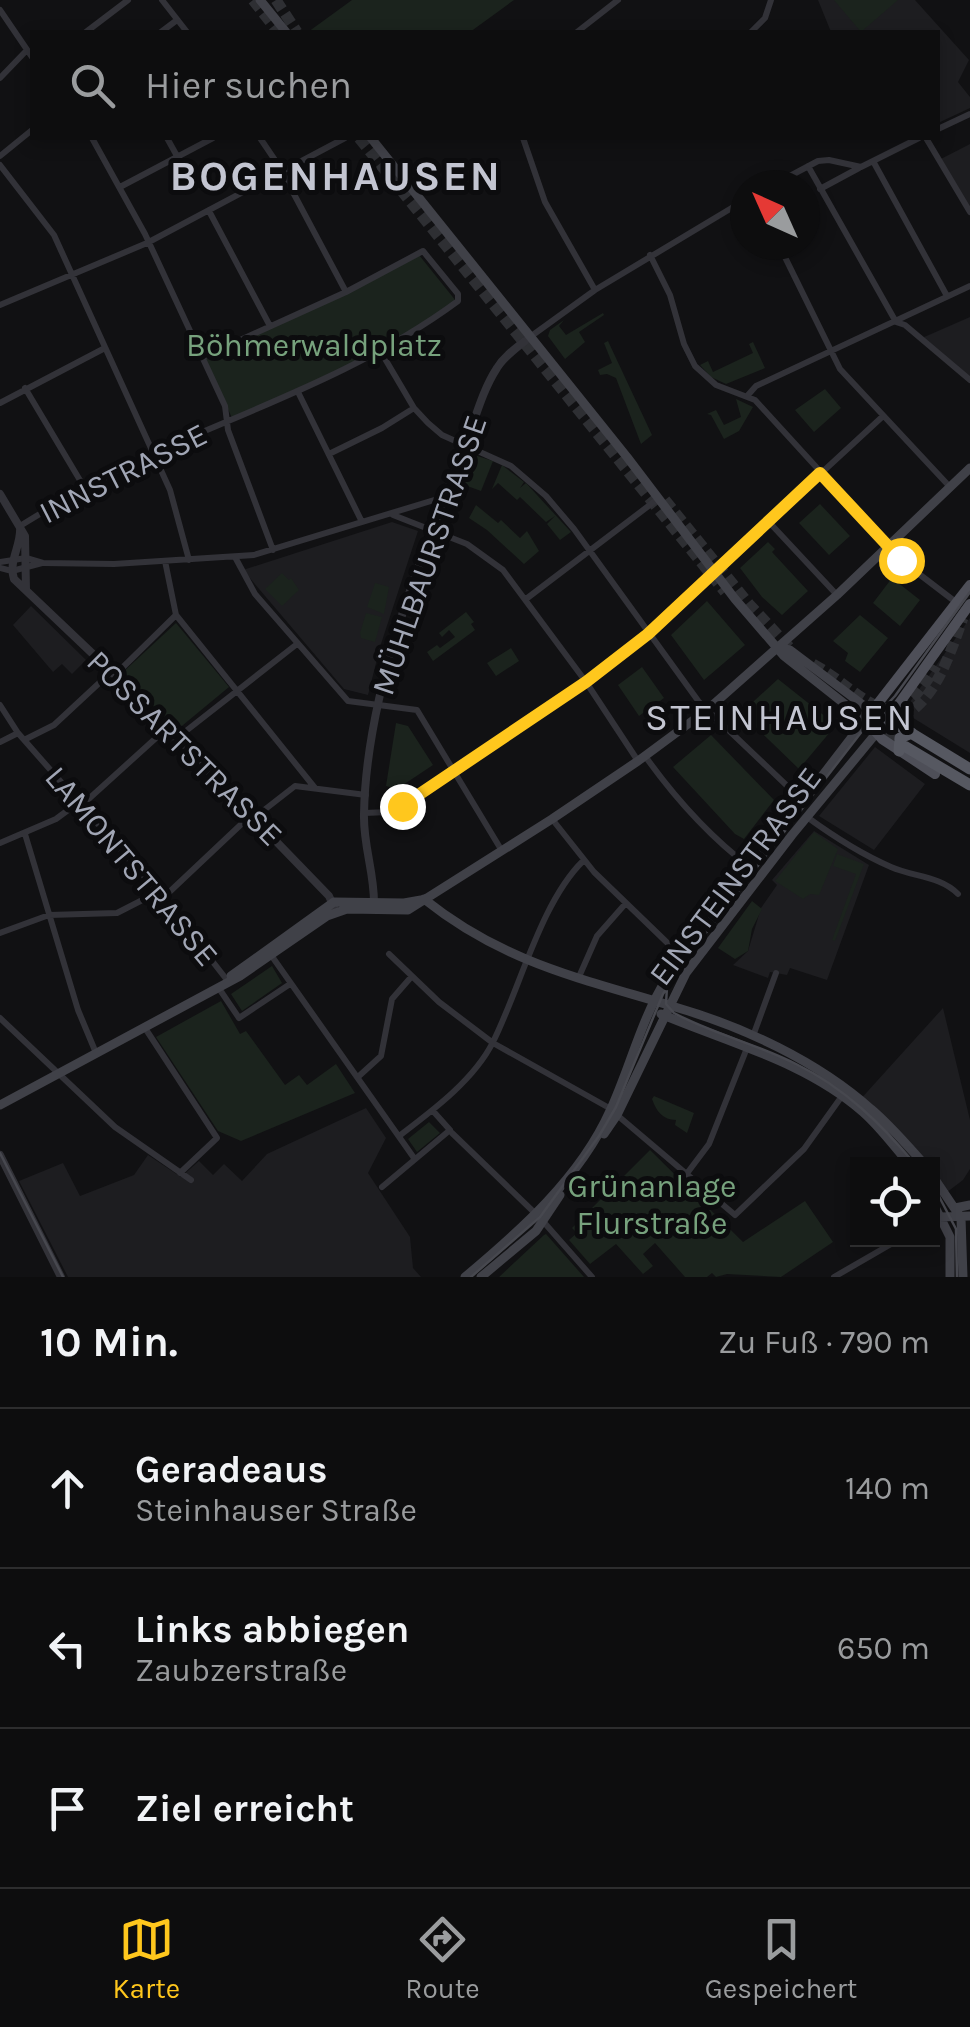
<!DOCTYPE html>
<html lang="de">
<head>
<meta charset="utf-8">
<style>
	body { margin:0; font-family:Karla,sans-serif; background:#161617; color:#f1f3f6 }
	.controls { position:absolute; right:30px; bottom:30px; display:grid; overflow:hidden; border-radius:0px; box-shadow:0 5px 15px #0003 }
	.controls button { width:90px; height:90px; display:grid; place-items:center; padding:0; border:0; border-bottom:2px solid #2d2d2e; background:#0d0d0e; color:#f1f3f6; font:50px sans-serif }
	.compass { position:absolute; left:730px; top:170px; width:90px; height:90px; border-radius:50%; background:#0d0d0e; box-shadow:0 5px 15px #0003; rotate:315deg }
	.stop { position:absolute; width:30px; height:30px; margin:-22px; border:8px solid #ffc71d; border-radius:50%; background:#fff }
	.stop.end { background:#ffc71d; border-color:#fff; box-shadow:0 2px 10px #0008 }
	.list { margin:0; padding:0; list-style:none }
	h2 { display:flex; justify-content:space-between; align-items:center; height:130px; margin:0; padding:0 40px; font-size:42px }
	h2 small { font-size:32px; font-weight:400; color:#9a9c9e }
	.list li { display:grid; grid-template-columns:65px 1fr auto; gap:30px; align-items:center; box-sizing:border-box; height:160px; padding:0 40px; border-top:2px solid #2d2d2e }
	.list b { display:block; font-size:38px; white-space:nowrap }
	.list p { margin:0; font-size:32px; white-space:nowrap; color:#9a9c9e }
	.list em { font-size:32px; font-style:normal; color:#9a9c9e }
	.icon { flex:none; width:55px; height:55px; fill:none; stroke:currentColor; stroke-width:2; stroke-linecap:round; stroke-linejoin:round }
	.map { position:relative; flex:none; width:970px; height:1277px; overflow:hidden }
	.search { position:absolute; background:#0d0d0e; box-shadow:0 5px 15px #0003; left:30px; right:30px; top:30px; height:110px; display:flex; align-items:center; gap:25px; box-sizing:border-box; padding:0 35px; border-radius:0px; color:#9a9c9e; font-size:38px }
	.sheet { height:610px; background:#0d0d0e }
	nav { display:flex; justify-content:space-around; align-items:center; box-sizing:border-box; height:140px; border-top:2px solid #2d2d2e; background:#0d0d0e; font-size:28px; color:#9a9c9e }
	nav a { display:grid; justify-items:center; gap:5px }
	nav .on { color:#ffc71d }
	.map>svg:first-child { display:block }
	.built { fill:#1d1d20 }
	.green { fill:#1b231d }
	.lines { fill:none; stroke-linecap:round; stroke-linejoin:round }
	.trunk-tunnel { stroke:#2e2f33; stroke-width:11; stroke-dasharray:11 5.5; stroke-linecap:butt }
	.minor { stroke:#323238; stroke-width:6 }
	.tertiary { stroke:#323238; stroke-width:8 }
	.secondary { stroke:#404148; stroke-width:9 }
	.primary { stroke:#4e4f58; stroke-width:10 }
	.trunk { stroke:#565861; stroke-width:11 }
	.tram { stroke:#47484f; stroke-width:2.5 }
	.route { stroke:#ffc71d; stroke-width:12 }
	.labels { text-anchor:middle; stroke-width:10; stroke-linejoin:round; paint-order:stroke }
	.park-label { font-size:32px; fill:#77a27d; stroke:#0c0c0e }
	.street-label { font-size:32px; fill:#a1a6b5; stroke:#0c0c0e }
	.quarter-label { font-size:38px; letter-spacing:2.5px; fill:#c3c5d1; stroke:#0c0c0e }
	.district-label { font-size:42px; font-weight:bold; letter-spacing:2.5px; fill:#c3c5d1; stroke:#0c0c0e }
</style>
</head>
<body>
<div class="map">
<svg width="970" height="1277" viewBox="0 0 970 1277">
	<rect width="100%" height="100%" fill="#111113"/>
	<path class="built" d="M818 0H915L969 60 958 82 970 97V108L938 123V32H831Z
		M970 144V214L939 160Z
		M970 317V377L922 338Z
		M392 522 418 531 380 647 368 695 344 689 243 570Z
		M31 606 86 660 72 674 62 664 53 672 13 625Z
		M970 618V753L910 716 914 710 910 702Z
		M875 747 925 784 874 850 819 816Z
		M814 831 869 865 827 980 790 968 787 975 770 972 768 978 733 965 748 951 761 908 777 885 772 880Z
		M943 1008 970 1120V1169L963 1180 938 1199 933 1189 932 1164H917L858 1102Z
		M366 1108 386 1138 368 1173 410 1237 413 1268 421 1277H68L19 1181 63 1163 80 1196 134 1175 148 1155 181 1177 199 1161 213 1175 224 1164 242 1181 267 1154Z"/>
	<path class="green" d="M352 0H514L470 32H308Z
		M834 0H898L861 32Z
		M419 255 456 301 380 351 232 418 205 358Z
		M603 313 604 315 579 332 585 342 565 359 548 336 550 330 564 320 559 326 566 335Z
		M608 341 652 435 641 444 616 378 607 374 600 375 598 370 612 363 604 343Z
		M753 342 765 368 726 384 711 377 700 365 708 361 713 372 753 353 749 344Z
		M825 389 841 408 814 432 795 410Z
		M736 399 753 407 739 431 724 439 711 415 707 414 716 410 724 425 741 417Z
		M471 454 493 461 481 491 459 483Z
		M502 465 524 482 520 488 526 483 571 532 560 540 547 524 555 516 546 522 520 497 517 500 498 483 492 489Z
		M820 504 850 536 829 555 799 523Z
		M476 505 498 523 501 520 520 538 527 531 539 551 524 564 487 530 469 518Z
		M768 542 775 549 772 552 808 591 782 615 762 597 740 568Z
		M282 573 289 580 291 578 299 590 282 606 265 589Z
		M892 578 920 600 900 626 873 603Z
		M375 583 389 587 384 614 367 607Z
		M707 601 745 645 704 680 671 635Z
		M466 612 474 622 471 624 475 630 433 661 427 652 437 645 440 648 455 637 449 630 442 637 439 633Z
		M366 613 382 617 375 642 361 638 360 633Z
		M860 615 888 638 860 672 845 661 848 653 833 641Z
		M176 623 229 687 177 730 121 674Z
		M511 648 519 661 496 676 487 663Z
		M642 667 664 698 639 716 618 685Z
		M778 679 836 725 799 769 741 713Z
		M396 723 408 726 433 765 397 789 386 786Z
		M711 735 774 800 744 839 735 834 673 767Z
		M814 832 838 849 819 895 810 894 803 899 775 881Z
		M837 854 864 864 835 941 832 940 856 874 833 866Z
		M752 901 762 909 752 929 748 951 735 959 718 948Z
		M272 966 282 983 242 1011 231 994Z
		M221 1001 240 1034 246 1031 285 1085 299 1075 307 1085 336 1064 355 1093 241 1141 218 1131 156 1037Z
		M654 1096 694 1113 687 1133 675 1125 676 1120C663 1120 656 1111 652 1099Z
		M429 1122 440 1133 417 1152 408 1139Z
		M650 1150 743 1242 805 1201 833 1242 781 1277 727 1274 716 1277 712 1273 707 1277H685L655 1243 643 1254 653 1266 643 1274 616 1244 590 1264 569 1240 577 1233 572 1228Z
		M546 1234 584 1277H499L544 1235Z"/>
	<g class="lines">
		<path class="trunk-tunnel" d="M253 0 278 32
			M276 0 297 32
			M359 138 725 592
			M665 500 749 604 792 650
			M813 664C867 694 890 746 936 666
			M873 723 906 747
			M886 723C933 712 948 658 963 618"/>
		<path class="minor" d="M162 0 187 32
			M0 10 32 57
			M86 32 128 0
			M161 32 177 20
			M577 32 618 0
			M751 32 765 18 771 0
			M0 78 27 50
			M938 129 970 114
			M92 138 145 234 225 406 228 430 273 550
			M167 138 177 156
			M260 138 279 166 346 292
			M523 138 545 202 595 290
			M926 138 970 212
			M0 156 32 130
			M873 161 947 296
			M0 165 54 235 170 490 189 560
			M808 166 896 322 905 325 970 380
			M773 185 818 161 829 160 861 167 919 138
			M120 187 213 138
			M820 189 859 168
			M209 211 270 326
			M779 245 840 369 950 487
			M650 255 670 295 684 344 695 366 716 385 755 400 902 561 957 603
			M0 305 147 243 345 138
			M530 337 595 290 745 200
			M381 352 414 408 428 423 442 435 511 466 546 496 574 529 699 702 803 801
			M25 388 84 487
			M298 392 362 522
			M748 395 756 386 970 286
			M0 403 103 349
			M329 454 382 428 414 408
			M393 515 467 544 503 570 586 682 638 761
			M768 521 837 595
			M20 526C64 499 108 473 156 452 260 406 366 369 458 301V294L423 251 346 292 203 357
			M235 557 255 594 348 701 417 710 502 851
			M165 561 176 615 315 788
			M0 562 26 558 43 563 114 564 254 555 444 497
			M0 568 12 571 42 563
			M526 599 659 498
			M115 675 176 615
			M0 705 18 733 163 898 227 980
			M177 738 297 644
			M24 740 54 725 111 672
			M0 742 18 733
			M645 756C675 798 710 837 751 868
			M82 805 167 728
			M364 813 389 812 402 806 586 682 648 633 882 417
			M807 817C833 836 861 854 891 867 914 877 940 876 958 894
			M254 818 295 786 366 795
			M552 819 594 872 682 957
			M25 834 78 1010 96 1053
			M0 843 56 819 79 802
			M163 898 251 815
			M0 933 49 915 117 913 158 892
			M389 954 439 1002 493 1043 611 1109
			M271 955 414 1158
			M578 979 597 936 626 903
			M218 987 239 1018 290 984
			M0 1018 115 1127 191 1180
			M145 1028 217 1138 180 1173
			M753 1036 776 973
			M359 1076 381 1056 392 999 412 976
			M617 1115 735 1215 804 1149 842 1096
			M452 1133 541 1219 592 1277
			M399 1136C432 1111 474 1080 493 1042 520 988 541 902 583 861
			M688 1172 709 1144 747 1048
			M382 1187 450 1130 433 1111
			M834 1277 898 1240"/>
		<path class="tertiary" d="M0 494 25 536 26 590
			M20 526C22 545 8 560 14 579L115 675 329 896 336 912
			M374 906C375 874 363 846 364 814 366 694 420 557 465 446 475 420 482 391 497 368 505 355 519 346 530 337
			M0 1155 61 1277"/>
		<path class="secondary" d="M260 0 286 32
			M371 138 627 457 735 599 784 656 865 720 667 978C641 1019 630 1068 610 1111 580 1178 520 1231 465 1277
			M424 899C504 963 580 978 675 1007 744 1027 817 1061 871 1109 890 1125 907 1145 924 1164
			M231 976 334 902 404 903 421 900
			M661 1014C730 1043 806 1062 863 1112 881 1128 894 1146 909 1164
			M0 1105 240 976 327 916 347 909 408 910 552 819 638 761 707 710 837 595 970 468
			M604 1134 617 1115 686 973 792 835 888 719 867 708 790 650 779 647
			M932 1175 961 1218 963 1277
			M932 1201 950 1237V1277
			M955 1208 970 1205
			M940 1217 970 1216
			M481 1277 536 1231 560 1195"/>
		<path class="primary" d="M888 719 970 604
			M935 774 882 739 865 720 970 585"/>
		<path class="trunk" d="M888 719 970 769
			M906 747 970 785
			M899 751 900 738 912 733"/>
		<path class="tram" d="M667 987 666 1004 674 1013C713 1034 757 1044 796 1064 845 1088 881 1124 915 1164
			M0 1153 63 1277
			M932 1183 956 1229 957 1277
			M471 1277 540 1217 599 1136 616 1107 663 994 684 961 863 730 895 696 970 592"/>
	</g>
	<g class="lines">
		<path class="route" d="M402 806 586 682 648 634 820 473 901 560"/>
	</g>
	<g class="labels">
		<g class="park-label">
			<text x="314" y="356">Böhmerwaldplatz</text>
			<text x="652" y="1197">Grünanlage<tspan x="652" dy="37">Flurstraße</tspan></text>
		</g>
		<g class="street-label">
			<text transform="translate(123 473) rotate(-27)" y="11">INNSTRASSE</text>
			<text transform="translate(429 555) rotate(-71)" y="11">MÜHLBAURSTRASSE</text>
			<text transform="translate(185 748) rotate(45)" y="11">POSSARTSTRASSE</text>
			<text transform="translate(132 866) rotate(50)" y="11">LAMONTSTRASSE</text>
			<text transform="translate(735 876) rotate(-53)" y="11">EINSTEINSTRASSE</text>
		</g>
		<g class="quarter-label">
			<text x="780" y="730">STEINHAUSEN</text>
		</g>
		<g class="district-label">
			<text x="336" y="190">BOGENHAUSEN</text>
		</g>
	</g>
</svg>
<div class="controls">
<button><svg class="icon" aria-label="locate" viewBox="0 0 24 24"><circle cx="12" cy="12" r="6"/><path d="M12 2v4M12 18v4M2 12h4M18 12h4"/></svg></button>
</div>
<svg class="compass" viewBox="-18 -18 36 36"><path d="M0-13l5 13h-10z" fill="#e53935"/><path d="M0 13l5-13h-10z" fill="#9a9c9e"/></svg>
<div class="stop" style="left:901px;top:560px"></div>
<div class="stop end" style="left:402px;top:806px"></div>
<div class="search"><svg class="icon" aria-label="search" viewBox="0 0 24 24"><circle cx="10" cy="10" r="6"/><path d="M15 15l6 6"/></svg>Hier suchen</div>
</div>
<section class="sheet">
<h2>10 Min.<small>Zu Fuß · 790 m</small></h2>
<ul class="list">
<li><svg class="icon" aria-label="ahead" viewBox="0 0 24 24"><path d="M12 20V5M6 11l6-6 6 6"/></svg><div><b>Geradeaus</b><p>Steinhauser Straße</p></div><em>140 m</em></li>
<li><svg class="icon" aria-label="left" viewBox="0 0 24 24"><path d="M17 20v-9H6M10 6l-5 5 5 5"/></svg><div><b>Links abbiegen</b><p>Zaubzerstraße</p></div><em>650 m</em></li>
<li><svg class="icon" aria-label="arrive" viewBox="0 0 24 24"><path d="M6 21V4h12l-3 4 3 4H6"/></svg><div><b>Ziel erreicht</b></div></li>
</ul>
</section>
<nav>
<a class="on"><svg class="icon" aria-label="map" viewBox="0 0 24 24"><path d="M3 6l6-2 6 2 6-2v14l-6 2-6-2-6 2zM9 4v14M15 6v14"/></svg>Karte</a>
<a><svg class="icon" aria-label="directions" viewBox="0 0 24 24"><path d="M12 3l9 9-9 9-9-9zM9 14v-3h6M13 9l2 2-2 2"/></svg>Route</a>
<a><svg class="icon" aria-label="saved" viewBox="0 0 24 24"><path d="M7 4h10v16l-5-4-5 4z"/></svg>Gespeichert</a>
</nav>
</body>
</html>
